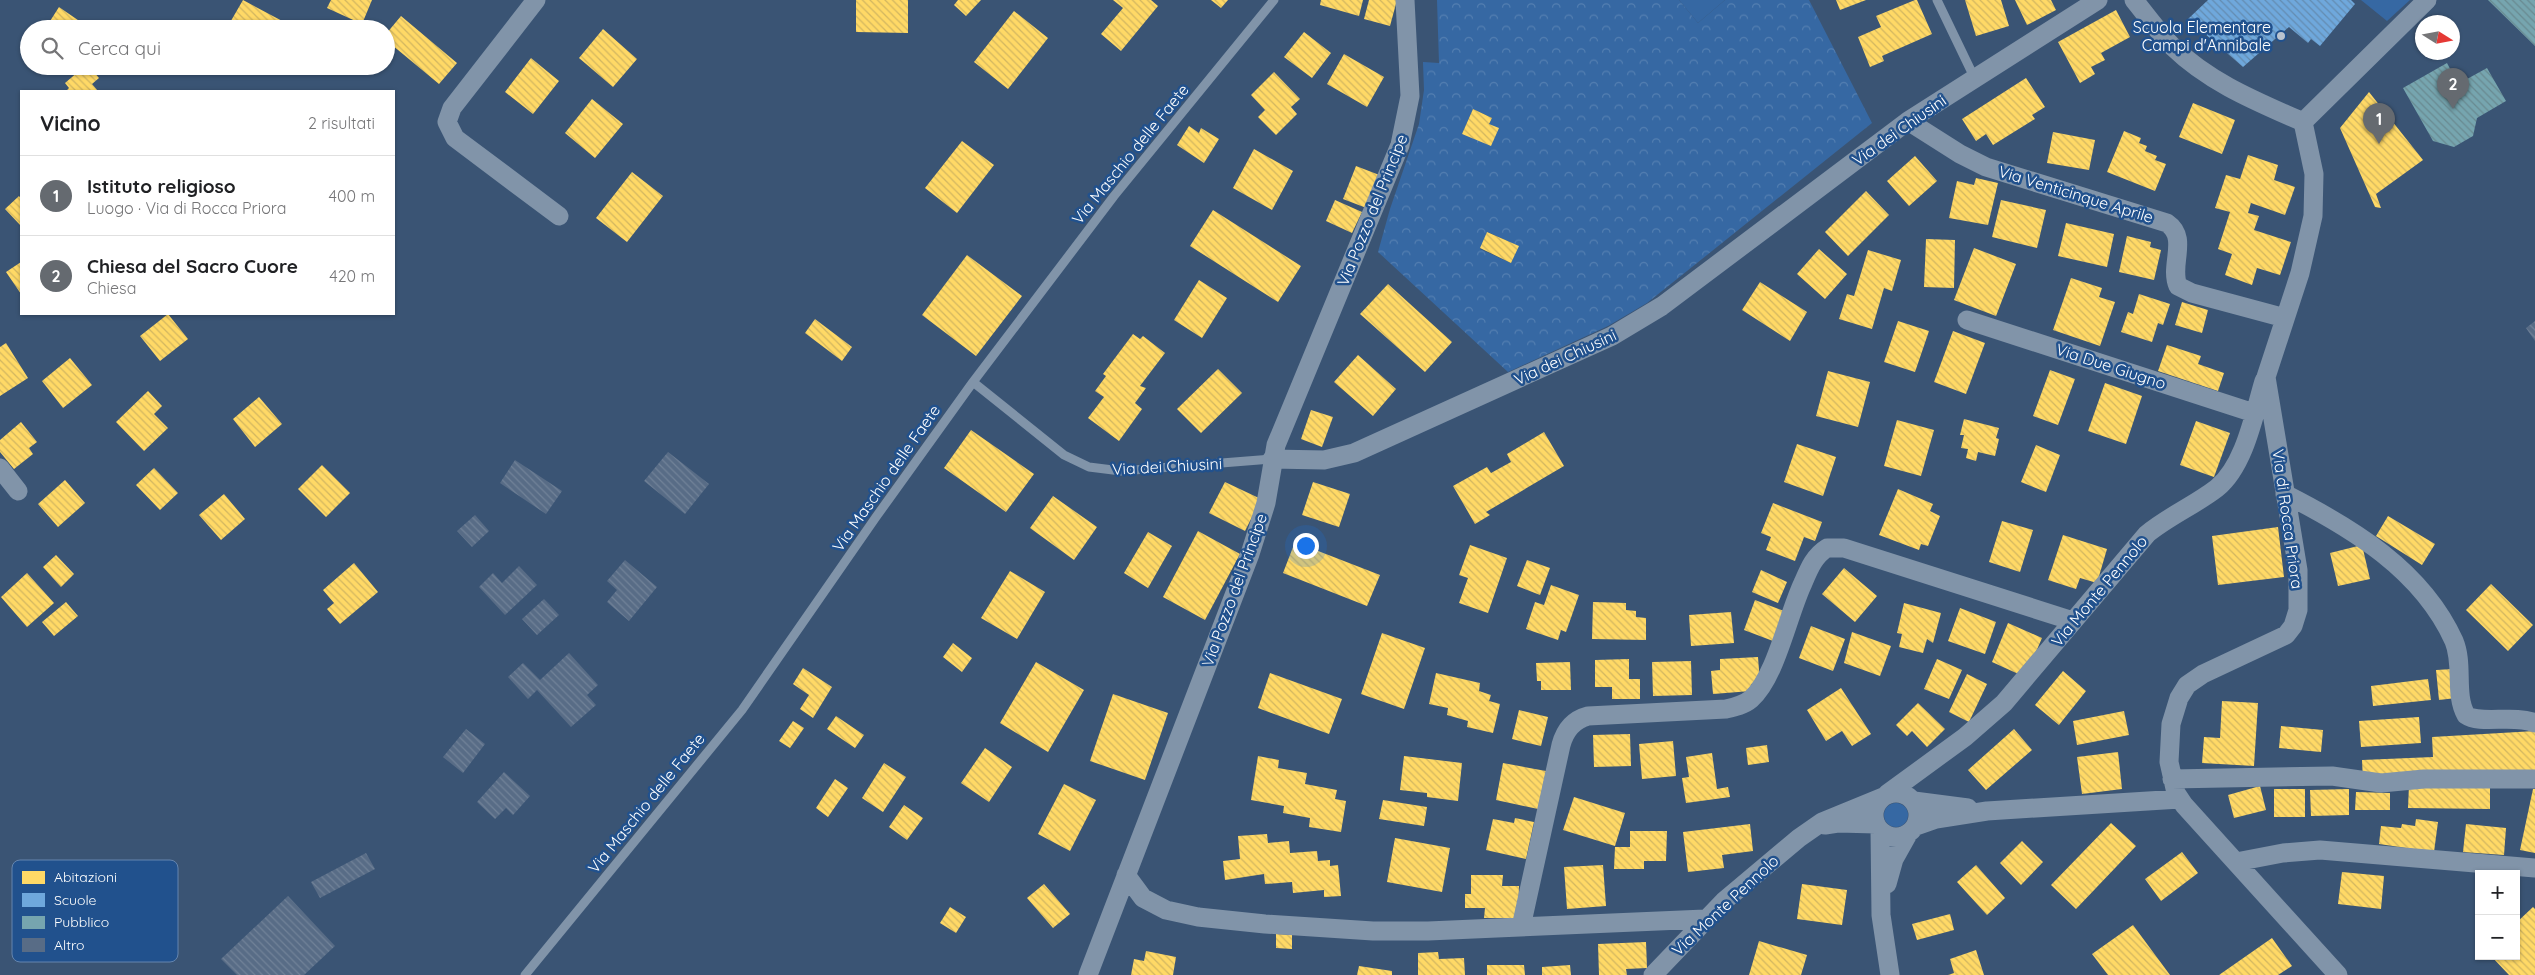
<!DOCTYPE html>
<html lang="it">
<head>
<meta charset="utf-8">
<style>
	body { margin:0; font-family:Quicksand,sans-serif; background:#f6f6f6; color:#202124 }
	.controls { position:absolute; right:15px; bottom:15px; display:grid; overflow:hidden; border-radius:0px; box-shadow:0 1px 4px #0004 }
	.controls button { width:45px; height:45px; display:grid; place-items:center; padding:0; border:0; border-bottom:1px solid #e0e0e0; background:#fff; color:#202124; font:25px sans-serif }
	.compass { position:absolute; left:2415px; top:15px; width:45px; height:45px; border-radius:50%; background:#fff; box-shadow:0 1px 4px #0004; rotate:101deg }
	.you { position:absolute; left:1305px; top:545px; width:18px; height:18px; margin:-12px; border:4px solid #fff; border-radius:50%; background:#1a73e8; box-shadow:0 0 0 8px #1a73e833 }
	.badge { display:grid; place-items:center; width:32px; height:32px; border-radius:50%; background:#656a70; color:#fff; font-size:16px; font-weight:700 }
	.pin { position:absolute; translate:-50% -41px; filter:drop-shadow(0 1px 2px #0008) }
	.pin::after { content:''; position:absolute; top:26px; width:18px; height:15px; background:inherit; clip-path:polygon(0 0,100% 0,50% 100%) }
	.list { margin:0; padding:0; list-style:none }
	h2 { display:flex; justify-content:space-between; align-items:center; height:65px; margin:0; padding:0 20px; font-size:21px }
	h2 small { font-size:16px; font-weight:400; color:#757577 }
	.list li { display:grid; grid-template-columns:32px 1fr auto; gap:15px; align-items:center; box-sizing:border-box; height:80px; padding:0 20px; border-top:1px solid #e0e0e0 }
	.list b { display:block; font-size:19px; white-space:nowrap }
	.list p { margin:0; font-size:16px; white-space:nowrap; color:#757577 }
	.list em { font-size:16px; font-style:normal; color:#757577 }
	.icon { flex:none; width:28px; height:28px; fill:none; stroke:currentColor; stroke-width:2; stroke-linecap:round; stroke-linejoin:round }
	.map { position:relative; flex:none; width:2535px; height:975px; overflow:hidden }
	.search { position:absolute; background:#fff; box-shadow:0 1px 4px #0004; left:20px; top:20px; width:375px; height:55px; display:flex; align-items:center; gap:12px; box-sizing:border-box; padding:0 18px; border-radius:28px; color:#757577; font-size:19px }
	.panel { position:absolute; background:#fff; box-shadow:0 1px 4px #0004; left:20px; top:90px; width:375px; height:225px; border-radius:0px }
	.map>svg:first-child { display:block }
	.green { fill:#3668a3 }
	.park { fill:url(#park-crowns); fill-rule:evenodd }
	.homes { fill:url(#homes-back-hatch) }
	.schools { fill:url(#schools-back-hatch) }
	.public { fill:url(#public-back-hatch) }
	.building { fill:url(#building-back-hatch) }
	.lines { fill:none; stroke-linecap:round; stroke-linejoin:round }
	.lane { stroke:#8194a9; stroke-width:9 }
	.street { stroke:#8194a9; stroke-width:19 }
	.poi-dot { fill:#bac3ce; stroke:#21518d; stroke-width:2 }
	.labels { text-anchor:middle; stroke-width:5; stroke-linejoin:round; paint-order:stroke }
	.poi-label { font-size:16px; fill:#fff; stroke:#21518d; text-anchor:end }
	.street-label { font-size:16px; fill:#fff; stroke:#21518d }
	.key { fill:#21518d; stroke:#6485af; stroke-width:1 }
	.key-label { font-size:14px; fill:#fff }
</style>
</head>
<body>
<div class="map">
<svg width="2535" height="975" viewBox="0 0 2535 975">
	<defs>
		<pattern id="park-crowns" width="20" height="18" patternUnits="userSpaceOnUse" patternTransform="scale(1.25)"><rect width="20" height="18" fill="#3668a3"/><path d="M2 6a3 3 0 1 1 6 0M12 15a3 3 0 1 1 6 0" fill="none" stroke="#547fb1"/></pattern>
		<pattern id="homes-back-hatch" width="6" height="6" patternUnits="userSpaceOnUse" patternTransform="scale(1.25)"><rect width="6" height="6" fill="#ffd966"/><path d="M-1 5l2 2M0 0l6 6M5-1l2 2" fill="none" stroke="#d2b660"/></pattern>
		<pattern id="schools-back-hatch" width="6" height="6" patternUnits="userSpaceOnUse" patternTransform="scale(1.25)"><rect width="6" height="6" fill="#6fa8dc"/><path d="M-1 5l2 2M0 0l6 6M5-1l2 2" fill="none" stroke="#648cb1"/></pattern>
		<pattern id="public-back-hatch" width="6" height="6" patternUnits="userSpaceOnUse" patternTransform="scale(1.25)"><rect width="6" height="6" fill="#76a5af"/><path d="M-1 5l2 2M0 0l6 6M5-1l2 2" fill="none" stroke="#698a91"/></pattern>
		<pattern id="building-back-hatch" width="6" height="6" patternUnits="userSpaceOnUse" patternTransform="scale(1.25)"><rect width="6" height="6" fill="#586c86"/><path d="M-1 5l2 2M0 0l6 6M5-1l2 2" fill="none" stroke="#718298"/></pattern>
	</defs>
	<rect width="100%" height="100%" fill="#3a5474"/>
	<path class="green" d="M1679 0H1725L1698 23Z
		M2361 0H2410L2387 21Z
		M1884 815a12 12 0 1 1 24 0a12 12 0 1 1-24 0Z"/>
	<path class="park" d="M1437 0H1679L1698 23 1725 0H1809L1872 123 1647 303 1608 326 1508 372 1378 252 1390 209 1419 124 1424 90 1423 62 1439 63ZM1473 109 1492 118 1489 124 1462 134ZM1488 232 1518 246 1511 263 1480 249Z"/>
	<path class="homes" d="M243 0 286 23 282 29H233L228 26Z
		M331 0H372L362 24 327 8Z
		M856 0H908V33L856 32Z
		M958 0H981L966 16 954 5Z
		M1113 0H1151L1158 6 1121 51 1101 34 1123 8Z
		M1211 0H1228L1221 8Z
		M1321 0H1363L1359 16 1320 5Z
		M1369 0H1397L1390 26 1364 19Z
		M1836 0H1866L1840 10Z
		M1915 0H1917L1932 34 1882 56 1884 61 1870 67 1858 37 1881 27 1876 16Z
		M1965 0H2001L2009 26 1976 36Z
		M2015 0H2051L2056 10 2027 25Z
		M59 7 88 27 87 29H45Z
		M2116 10 2130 37 2101 53 2105 60 2091 67 2095 74 2080 83 2058 42Z
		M1014 11 1048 38 1008 89 974 62Z
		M401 16 457 63 439 84 386 40V34Z
		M603 29 637 59 613 87 579 58Z
		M1304 32 1331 53 1312 78 1284 57Z
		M1344 54 1384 77 1367 107 1327 84Z
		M531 58 559 81 533 114 505 92Z
		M43 66H62L57 75Z
		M85 66H89L99 78 92 84 98 91H66L69 88 65 83Z
		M1274 72 1300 99 1291 107 1297 114 1276 135 1258 117 1265 110 1251 95Z
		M2026 78 2045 107 2032 115 2035 119 1993 145 1986 134 1976 141 1962 119Z
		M2369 92 2423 160 2376 194 2381 208 2375 207 2340 128Z
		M592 99 623 124 595 158 565 133Z
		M2193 103 2235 120 2222 154 2179 137Z
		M1473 109 1492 118 1489 124 1499 128 1491 146 1462 134Z
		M1189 126 1199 133 1201 128 1219 139 1204 163 1177 145Z
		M2124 131 2141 138 2139 143 2147 146 2145 151 2157 156 2155 160 2166 164 2155 191 2107 172Z
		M2053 132 2095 140 2089 170 2047 163Z
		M962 141 994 165 957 213 925 188Z
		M1254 149 1293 171 1272 210 1233 188Z
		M2248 155 2278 165 2274 180 2295 187 2285 215 2251 203 2248 213 2259 216 2254 230 2291 242 2280 275 2257 268 2252 285 2225 275 2232 254 2218 249 2230 212 2215 208 2226 175 2240 179Z
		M1915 156 1937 181 1909 206 1887 181Z
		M1356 166 1382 176 1369 209 1343 199Z
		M632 172 663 196 627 242 596 218Z
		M1976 178 1998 183 1988 225 1949 218 1957 181 1974 185Z
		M1866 191 1889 215 1848 256 1825 232Z
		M19 196 21 199V226L5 209Z
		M1335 200 1362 212 1352 233 1326 221Z
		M2001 200 2046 210 2037 248 1992 237Z
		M1213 210 1301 266 1278 302 1190 246Z
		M2066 223 2114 234 2107 267 2058 256Z
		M1487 232 1519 246 1511 263 1480 248Z
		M2127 236 2151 242 2150 247 2161 250 2154 280 2119 272Z
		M1926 239 1955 240 1954 288 1924 287Z
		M1974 248 2016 264 1996 316 1954 300Z
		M1819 249 1847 274 1825 299 1797 274Z
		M1868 250 1901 260 1892 291 1884 288 1872 329 1839 319 1847 294 1854 296Z
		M967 255 1022 296 976 356 922 315Z
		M21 262V294L6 272Z
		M2071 278 2102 288 2099 297 2115 302 2100 346 2053 330Z
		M1199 280 1227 298 1202 338 1174 320Z
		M1760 282 1807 312 1790 341 1742 310Z
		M1388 284 1452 342 1425 372 1360 314Z
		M2139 294 2170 304 2163 325 2158 323 2152 342 2121 332 2128 312 2133 314Z
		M2182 302 2208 310 2202 333 2175 325Z
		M168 314 188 339 160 361 140 336Z
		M815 319 852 347 842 361 805 333Z
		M1898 321 1929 331 1915 372 1884 362Z
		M1953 331 1985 343 1966 394 1934 382Z
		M1133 334 1140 339 1143 336 1165 353 1140 386 1146 388 1135 403 1142 409 1119 441 1088 418 1104 397 1095 391 1106 376 1103 374Z
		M6 343 28 378 0 396V347Z
		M2167 345 2201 356 2198 364 2224 373 2218 391 2158 371Z
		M1358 355 1396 389 1373 416 1334 382Z
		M70 358 92 385 63 408 42 381Z
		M1218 369 1242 393 1201 433 1177 409Z
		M2050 370 2075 379 2058 425 2033 416Z
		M1828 371 1870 382 1858 427 1816 416Z
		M2105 383 2142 396 2126 444 2088 431Z
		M148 391 162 406 154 414 168 428 144 451 116 422Z
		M259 397 282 424 255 447 233 419Z
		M1311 410 1333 417 1322 447 1301 439Z
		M1964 419 1999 428 1996 438 1999 439 1995 456 1978 452 1976 461 1966 458 1968 449 1961 448 1964 435H1960Z
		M1897 420 1934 430 1921 476 1884 466Z
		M2196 421 2230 433 2214 477 2180 465Z
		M21 422 37 442 29 448 33 454 14 469 0 452V440Z
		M971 430 1034 474 1006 512 944 468Z
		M1544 432 1564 466 1486 512 1490 515 1475 524 1453 486 1487 467 1491 473 1511 462 1507 454Z
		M1797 444 1836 457 1823 496 1784 482Z
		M2036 445 2060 455 2046 492 2021 482Z
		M322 465 350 493 326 517 298 489Z
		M154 468 178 493 160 510 136 485Z
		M65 480 85 503 58 527 38 504Z
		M1225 482 1261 499 1245 531 1209 513Z
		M1313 482 1350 494 1339 527 1302 515Z
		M1898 489 1933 504 1930 511 1940 516 1928 546 1921 544 1919 550 1879 535Z
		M224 494 245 519 221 540 199 515Z
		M1053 496 1097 527 1074 560 1030 528Z
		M1773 503 1822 522 1815 541 1804 537 1795 561 1766 550 1771 537 1761 533Z
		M2388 516 2435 544 2422 565 2376 536Z
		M2002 521 2033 530 2020 572 1989 562Z
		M2278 527 2284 577 2218 585 2212 536Z
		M1198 531 1240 554 1205 620 1163 597Z
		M1148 532 1172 546 1148 588 1124 573Z
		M2063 535 2107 549 2097 583 2080 578 2076 589 2048 580Z
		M1295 542 1380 575 1367 606 1283 573Z
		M1470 545 1507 558 1488 613 1459 603 1468 578 1459 575Z
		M2362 545 2370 579 2338 586 2330 553Z
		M56 555 74 574 61 587 43 567Z
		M1527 560 1550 568 1540 595 1517 586Z
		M354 563 378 592 340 624 327 609 334 603 323 590Z
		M1844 568 1877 596 1855 622 1822 594Z
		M1761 570 1787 582 1778 603 1752 592Z
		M1010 571 1045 592 1017 639 981 618Z
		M27 573 54 603 27 627 1 597Z
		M2491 584 2533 625 2508 651 2466 610Z
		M1551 585 1579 595 1566 632 1561 630 1558 640 1526 629 1535 602 1544 605Z
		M1755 600 1784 611 1773 641 1744 630Z
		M66 602 78 616 54 636 42 622Z
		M1593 602 1626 603V610L1636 611V617L1646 618V640L1592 639Z
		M1904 603 1941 613 1933 643 1927 639 1923 653 1899 647 1902 634 1897 633Z
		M1960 608 1996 622 1985 654 1948 641Z
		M1731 612 1734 643 1691 646 1689 615Z
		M2008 623 2042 638 2025 677 1992 662Z
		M1811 626 1845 639 1833 671 1799 658Z
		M1852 632 1891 646 1880 676 1844 663Z
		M1382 633 1425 648 1404 709 1361 694Z
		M953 643 972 658 962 672 943 657Z
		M1758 657 1760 683 1751 684V691L1713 694 1711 671 1720 670V659Z
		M1629 659V679H1640V699H1612V687H1595V660Z
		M1937 659 1962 670 1949 699 1924 689Z
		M1691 661 1692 695 1653 696 1652 662Z
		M1036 662 1084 690 1048 752 1000 723Z
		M1570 662 1571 690H1541V681H1537L1536 663Z
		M803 668 832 687 813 718 800 709 809 695 793 684Z
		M2453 669 2456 698 2439 700 2436 670Z
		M2063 671 2086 691 2059 725 2035 705Z
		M1270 673 1342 699 1329 734 1258 708Z
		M1436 673 1480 683 1479 691 1491 695 1489 701 1500 704 1493 733 1467 727 1468 721 1447 715 1448 708 1429 704Z
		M1967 674 1987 684 1969 722 1949 712Z
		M2428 679 2431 700 2373 706 2371 686Z
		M1841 688 1871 734 1852 746 1842 731 1826 741 1807 710Z
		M1113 694 1168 713 1145 780 1090 761Z
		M2222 701 2258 703 2254 766 2202 763 2204 737 2220 738Z
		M1918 703 1945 729 1927 747 1912 731 1907 736 1896 725Z
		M1519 710 1548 717 1541 746 1512 739Z
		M2124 711 2129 735 2077 745 2073 721Z
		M836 716 864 735 855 748 827 729Z
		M2419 717 2421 743 2361 747 2359 721Z
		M793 721 804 728 790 748 779 741Z
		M2281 726 2323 730 2321 752 2279 748Z
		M2014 729 2032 750 1986 790 1968 770Z
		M2535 731V772L2363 781 2362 760 2433 757 2432 737Z
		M1630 734 1631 766 1594 767 1593 735Z
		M1673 741 1676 776 1642 779 1639 744Z
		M1767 745 1769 762 1748 765 1746 748Z
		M985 748 1012 767 989 802 961 783Z
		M2118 752 2122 789 2082 794 2077 757Z
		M1712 753 1717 789 1728 787 1730 797 1686 803 1682 778 1689 777 1686 757Z
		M1258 756 1279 760 1278 768 1307 773 1305 784 1337 790 1335 799 1346 801 1341 832 1309 827 1310 818 1283 813 1284 806 1251 800Z
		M1404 756 1462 763 1458 801 1427 797V793L1400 790Z
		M884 763 906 777 883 812 862 798Z
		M1503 763 1546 771 1538 809 1496 800Z
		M835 779 848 788 828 817 816 808Z
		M1064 784 1096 800 1070 851 1038 834Z
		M2409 785 2490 786V809L2408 808Z
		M2260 786 2266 810 2234 818 2228 795Z
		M2274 789H2305V817H2274Z
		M2349 789V815L2311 816 2310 790Z
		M2533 789H2535V853L2520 850Z
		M2356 792 2390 793V810H2355Z
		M1574 797 1625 813 1615 846 1563 830Z
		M1383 800 1427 807 1424 826 1379 819Z
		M904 805 923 818 907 840 889 827Z
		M1515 818 1534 822 1526 859 1486 850 1493 819 1514 823Z
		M2416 819 2438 822 2434 852 2379 844 2381 826 2401 828 2402 824 2415 826Z
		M2111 823 2136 846 2076 909 2051 885Z
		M1750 824 1753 851 1722 855 1724 868 1688 872 1683 832Z
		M2466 824 2506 828 2504 855 2463 852Z
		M1630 831H1667L1666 861H1644V869H1614L1615 847H1630Z
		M1267 834 1268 843 1289 841 1290 853 1317 851 1318 861 1330 860V866L1338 865 1341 896 1324 897V890L1293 893 1292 882 1265 884 1264 874 1225 880 1223 861 1240 859 1238 836Z
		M1395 838 1450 848 1442 892 1387 882Z
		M2022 841 2043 862 2021 885 2000 863Z
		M2182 852 2198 873 2161 901 2145 879Z
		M1603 865 1606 906 1567 909 1564 867Z
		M1976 865 2005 898 1987 915 1957 882Z
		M2342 872 2384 876 2381 909 2338 904Z
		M1471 875H1503L1502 886H1519L1518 918H1484L1485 908H1465V894H1471Z
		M1044 884 1070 914 1053 928 1027 898Z
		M1802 884 1847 890 1842 925 1797 919Z
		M950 907 966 917 956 933 940 923Z
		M2533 907 2535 909V975H2509L2491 956H2516V923Z
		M1950 914 1954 930 1917 940 1912 924Z
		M2133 925 2170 975H2108L2092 954Z
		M1276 934 1292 935V949L1276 948Z
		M2272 938 2292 966 2278 975H2219Z
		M1759 941 1807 955 1801 975H1749Z
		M1646 942 1647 968 1626 969 1627 975H1599L1598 944Z
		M1976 950 1984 975H1948L1954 973 1950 959Z
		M1146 951 1176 957 1173 975H1131L1134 959 1144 961Z
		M1438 952 1439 959 1464 958 1465 975H1418V953Z
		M1487 965H1524L1525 975H1487Z
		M1570 965 1571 975H1542V967Z
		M1359 966 1392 971V975H1357Z"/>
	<path class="schools" d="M2208 0H2351L2355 4 2320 46 2311 39 2308 43 2289 27 2243 67 2188 19Z"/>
	<path class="public" d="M2488 0H2535V46Z
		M2447 63 2458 84 2487 68 2506 101 2477 118 2473 136 2454 147 2433 141 2403 88Z"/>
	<path class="building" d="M2535 321V341L2526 328Z
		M668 452 709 484 685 514 644 481Z
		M515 460 562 491 546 514 500 483Z
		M475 515 489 531 472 547 457 531Z
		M625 560 657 587 629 621 607 602 617 590 607 581Z
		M519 566 537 585 505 615 479 587 493 573 502 583Z
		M544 599 559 615 537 635 522 619Z
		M569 653 598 685 587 695 596 705 571 727 537 690 528 699 508 677 523 663 540 680Z
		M466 729 485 744 463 773 443 757Z
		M504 772 530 796 513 815 506 808 495 819 477 802Z
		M366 853 375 869 320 898 311 882Z
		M288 896 335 946 304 975H237L221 959Z"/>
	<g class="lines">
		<path class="lane" d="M1937 0 1975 79
			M973 382 1064 455 1089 467 1121 471 1272 459
			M525 975 742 710 876 517 973 382 1114 196 1274 0"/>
		<path class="street" d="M536 0 452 108 447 122 455 138 559 216
			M2134 0C2147 16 2159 33 2173 47 2210 83 2258 102 2303 122
			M1908 121 1960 154 1986 167 2167 223C2189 238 2169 265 2178 286L2192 293 2285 318
			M2303 122 2314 174 2313 216 2300 273 2266 377 2298 570V610L2293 626 2286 635 2203 674 2187 685 2179 698 2171 724 2169 762 2176 793 2184 805 2338 975
			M2303 122 2427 0
			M1967 320 2254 413
			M1272 459 1324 460 1354 453 1612 336 1662 306 1908 121 2098 0
			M0 468 18 491
			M2285 494C2352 528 2422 570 2454 641 2464 665 2454 694 2466 715 2480 725 2514 714 2535 723
			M2172 779 2332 776 2381 783 2424 779H2535
			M1874 815a22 22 0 1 1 44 0a22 22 0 1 1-44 0Z
			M1887 794 1965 737 2004 703 2147 534C2169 516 2195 505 2217 488 2245 465 2254 414 2264 381
			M1914 801 1968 808
			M1825 825 1838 823 1876 824
			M1916 826 1936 819 1987 811 2180 799
			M1880 830 1881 915 1890 975
			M2236 862 2283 853 2320 850 2535 868
			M1126 875 1143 898 1166 910 1198 917 1265 924 1373 931H1428L1705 919
			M1887 884 1894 859 1908 834
			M1521 927 1561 745C1565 730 1573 720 1588 716L1726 709C1735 707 1744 705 1751 699 1776 677 1788 614 1803 583 1809 569 1814 556 1827 548H1844L2073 621
			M1088 975 1250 554 1266 503 1276 445 1400 145 1410 96 1405 0
			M1653 975 1724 901 1799 838 1822 822 1883 797"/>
	</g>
	<circle class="poi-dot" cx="2281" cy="36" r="5"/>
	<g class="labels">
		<g class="poi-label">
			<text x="2271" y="33">Scuola Elementare<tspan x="2271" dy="18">Campi d'Annibale</tspan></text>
		</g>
		<g class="street-label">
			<text transform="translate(1899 130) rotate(-35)" y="6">Via dei Chiusini</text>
			<text transform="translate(1130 154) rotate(-51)" y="6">Via Maschio delle Faete</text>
			<text transform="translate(2076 194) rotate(17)" y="6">Via Venticinque Aprile</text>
			<text transform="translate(1372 210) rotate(-68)" y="6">Via Pozzo del Principe</text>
			<text transform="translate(1565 357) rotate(-25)" y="6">Via dei Chiusini</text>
			<text transform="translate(2111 366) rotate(18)" y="6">Via Due Giugno</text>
			<text transform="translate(1167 466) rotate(-3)" y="6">Via dei Chiusini</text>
			<text transform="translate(886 478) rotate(-55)" y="6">Via Maschio delle Faete</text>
			<text transform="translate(2288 519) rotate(82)" y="6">Via di Rocca Priora</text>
			<text transform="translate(1234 590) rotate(-70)" y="6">Via Pozzo del Principe</text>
			<text transform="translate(2099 591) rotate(-50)" y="6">Via Monte Pennolo</text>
			<text transform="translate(646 803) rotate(-51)" y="6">Via Maschio delle Faete</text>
			<text transform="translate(1725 905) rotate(-43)" y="6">Via Monte Pennolo</text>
		</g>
	</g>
	<rect x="12" y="860" width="166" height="102" rx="8" class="key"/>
	<rect x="22" y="871" width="23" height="13" fill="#ffd966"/>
	<rect x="22" y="893" width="23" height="14" fill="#6fa8dc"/>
	<rect x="22" y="916" width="23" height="13" fill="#76a5af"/>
	<rect x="22" y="938" width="23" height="14" fill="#586c86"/>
	<g class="key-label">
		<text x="54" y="882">Abitazioni</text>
		<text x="54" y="905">Scuole</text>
		<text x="54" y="927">Pubblico</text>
		<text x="54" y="950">Altro</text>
	</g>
</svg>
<div class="controls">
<button>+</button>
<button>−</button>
</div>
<svg class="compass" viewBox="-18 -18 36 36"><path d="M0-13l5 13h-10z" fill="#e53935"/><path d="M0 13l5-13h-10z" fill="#757577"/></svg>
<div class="you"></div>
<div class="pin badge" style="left:2379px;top:144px">1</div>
<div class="pin badge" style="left:2453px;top:109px">2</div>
<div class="search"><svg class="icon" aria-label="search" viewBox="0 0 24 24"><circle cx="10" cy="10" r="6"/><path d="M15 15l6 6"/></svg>Cerca qui</div>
<section class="panel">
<h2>Vicino<small>2 risultati</small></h2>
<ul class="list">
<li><span class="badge">1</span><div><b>Istituto religioso</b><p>Luogo · Via di Rocca Priora</p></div><em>400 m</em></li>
<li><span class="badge">2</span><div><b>Chiesa del Sacro Cuore</b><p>Chiesa</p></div><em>420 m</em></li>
</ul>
</section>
</div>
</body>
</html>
